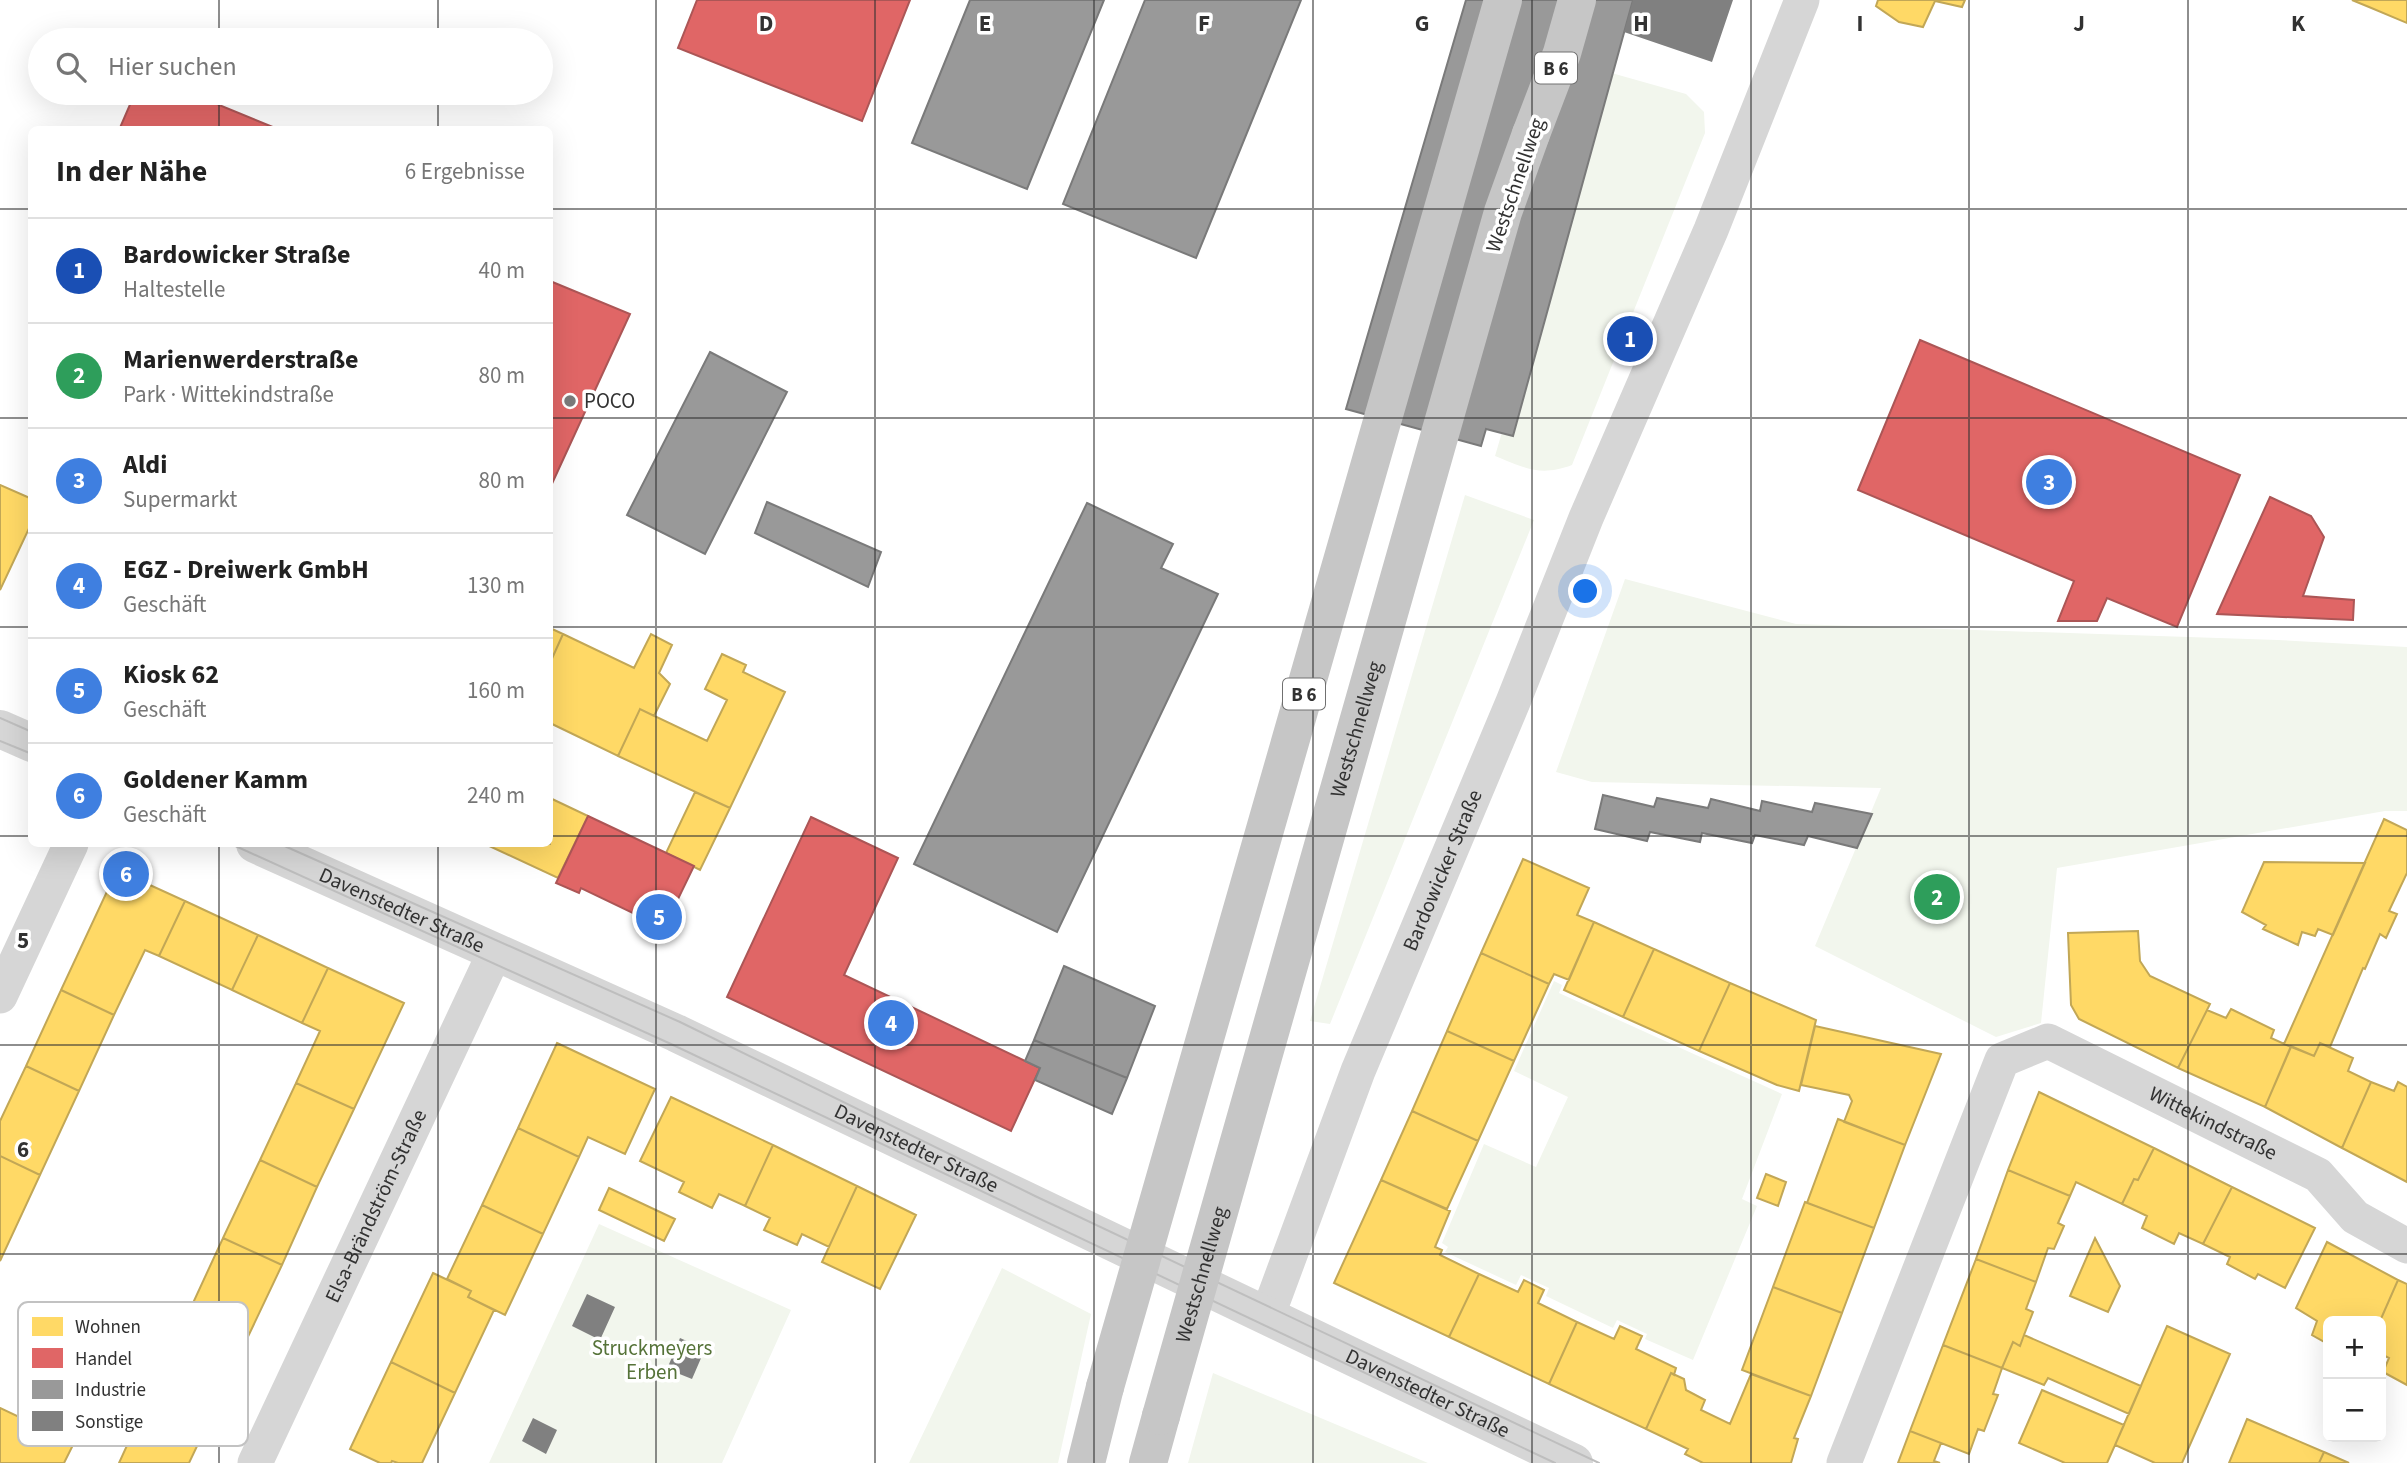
<!DOCTYPE html>
<html lang="de">
<head>
<meta charset="utf-8">
<style>
	body { margin:0; font-family:"Source Sans 3",sans-serif; background:#f6f6f6; color:#222 }
	.controls { position:absolute; right:21px; bottom:21px; display:grid; overflow:hidden; border-radius:10px; box-shadow:0 7px 28px #0002 }
	.controls button { width:63px; height:63px; display:grid; place-items:center; padding:0; border:0; border-bottom:2px solid #e0e0e0; background:#fff; color:#222; font:35px sans-serif }
	.you { position:absolute; left:1586px; top:592px; width:24px; height:24px; margin:-18px; border:5px solid #fff; border-radius:50%; background:#1a73e8; box-shadow:0 0 0 10px #1a73e833 }
	.badge { display:grid; place-items:center; width:46px; height:46px; border-radius:50%; background:#7a7a7a; color:#fff; font-size:23px; font-weight:700 }
	.pin { position:absolute; translate:-50% -50%; border:4px solid #fff; box-shadow:0 2px 7px #0006 }
	.list { margin:0; padding:0; list-style:none }
	h2 { display:flex; justify-content:space-between; align-items:center; height:91px; margin:0; padding:0 28px; font-size:30px }
	h2 small { font-size:23px; font-weight:400; color:#767676 }
	.list li { display:grid; grid-template-columns:46px 1fr auto; gap:21px; align-items:center; box-sizing:border-box; height:105px; padding:0 28px; border-top:2px solid #e0e0e0 }
	.list b { display:block; font-size:26px; white-space:nowrap }
	.list p { margin:0; font-size:23px; white-space:nowrap; color:#767676 }
	.list em { font-size:23px; font-style:normal; color:#767676 }
	.icon { flex:none; width:38px; height:38px; fill:none; stroke:currentColor; stroke-width:2; stroke-linecap:round; stroke-linejoin:round }
	.map { position:relative; flex:none; width:2407px; height:1463px; overflow:hidden }
	.search { position:absolute; background:#fff; box-shadow:0 7px 28px #0002; left:28px; top:28px; width:525px; height:77px; display:flex; align-items:center; gap:18px; box-sizing:border-box; padding:0 24px; border-radius:38px; color:#767676; font-size:26px }
	.panel { position:absolute; background:#fff; box-shadow:0 7px 28px #0002; left:28px; top:126px; width:525px; height:721px; border-radius:10px }
	.map>svg:first-child { display:block }
	.green { fill:#f2f6ed }
	.homes { fill:#ffd966; stroke:#c2a756; stroke-width:2 }
	.shops { fill:#e06666; stroke:#ac5656; stroke-width:2 }
	.industry { fill:#999; stroke:#7a7a7a; stroke-width:2 }
	.building { fill:#808080 }
	.lines { fill:none; stroke-linecap:round; stroke-linejoin:round }
	.minor { stroke:#d6d6d6; stroke-width:35 }
	.tertiary { stroke:#d6d6d6; stroke-width:38 }
	.trunk { stroke:#c6c6c6; stroke-width:38 }
	.tram { stroke:#bebebe; stroke-width:2 }
	.trunk-bridge { stroke:#c6c6c6; stroke-width:38 }
	.grid { fill:none; stroke:#323232; stroke-width:2; stroke-opacity:0.55 }
	.poi-dot { fill:#7a7a7a; stroke:#fff; stroke-width:2.5 }
	.labels { text-anchor:middle; stroke-width:7; stroke-linejoin:round; paint-order:stroke }
	.shield { fill:#fff; stroke:#707070; stroke-width:2 }
	.shield-label { font-size:19px; font-weight:bold; fill:#323232 }
	.street-label { font-size:21px; fill:#323232; stroke:#fff }
	.poi-label { font-size:21px; fill:#323232; stroke:#fff; text-anchor:start }
	.park-label { font-size:21px; fill:#567339; stroke:#fff }
	.key { fill:#fff; stroke:#c2c2c2; stroke-width:2 }
	.key-label { font-size:19px; fill:#323232 }
	.grid-label { font-size:23px; text-anchor:middle; font-weight:bold; fill:#323232; stroke:#fff; stroke-width:7; stroke-linejoin:round; paint-order:stroke }
</style>
</head>
<body>
<div class="map">
<svg width="2407" height="1463" viewBox="0 0 2407 1463">
	<rect width="100%" height="100%" fill="#fff"/>
	<path class="green" d="M1608 72 1686 94 1704 112 1705 133 1572 465C1540 477 1525 468 1495 456Z
		M1465 495 1534 520 1330 1024 1310 1021Z
		M1625 579 1796 624 2278 640 2407 647V811H2385L2057 868 2041 1023 1996 1037 1815 946 1881 788 1592 782 1556 772Z
		M1554 981 1562 985 1559 993 1782 1094 1742 1199 1757 1206 1693 1360 1645 1339 1647 1334 1617 1320 1613 1328 1546 1296 1549 1288 1521 1275 1516 1285 1445 1252 1448 1247 1442 1243 1484 1144 1536 1167 1568 1097 1514 1071Z
		M599 1224 791 1310 722 1463H489Z
		M1002 1268 1091 1314 1058 1463H909Z
		M1213 1373 1428 1463H1188Z"/>
	<path class="homes" d="M1878 0H1965L1962 7 1935 1 1923 27 1899 22 1876 6Z
		M2352 0H2407V23L2369 7Z
		M0 485 32 499V522L0 590Z
		M550 628 563 634 550 663Z
		M563 634 634 668 651 634 672 645 659 673 670 684 654 716 640 709 618 756 550 723V663Z
		M722 654 746 665 743 672 785 692 730 808 618 756 640 709 707 741 727 700 705 689Z
		M695 792 730 808 700 870 666 853Z
		M550 798 588 816 558 878 485 844H550Z
		M2384 819 2407 830V873L2389 911 2397 914 2386 938 2380 934 2365 969 2363 968 2330 1047 2320 1043 2314 1056 2284 1044Z
		M1523 859 1589 888 1577 915 1594 922 1569 980 1554 974 1549 984 1481 953Z
		M2264 862 2365 863 2333 935 2318 929 2315 936 2302 932 2298 945 2263 929 2266 925 2242 912Z
		M117 870 185 901 159 956 145 950 114 1015 61 990Z
		M185 901 258 935 232 990 159 956Z
		M1594 922 1654 949 1623 1017 1564 990Z
		M2138 931 2140 961 2150 976 2210 1004 2178 1068 2079 1019 2071 1005 2068 933Z
		M258 935 328 968 302 1023 232 990Z
		M1654 949 1730 983 1699 1051 1623 1017Z
		M1481 953 1549 984 1514 1061 1447 1031Z
		M328 968 404 1003 354 1109 296 1083 320 1031 302 1023Z
		M1730 983 1816 1020 1799 1091 1777 1085 1699 1051Z
		M61 990 114 1015 79 1091 26 1066Z
		M2231 1009 2274 1030 2271 1038 2291 1047 2265 1107 2178 1068 2207 1010 2226 1018Z
		M1815 1026 1941 1054 1905 1145 1844 1122 1852 1101 1849 1095 1801 1085Z
		M1447 1031 1514 1061 1478 1141 1412 1111Z
		M557 1043 655 1089 625 1154 588 1137 579 1157 518 1128Z
		M2320 1043 2353 1058 2348 1071 2371 1082 2342 1148 2265 1107 2291 1046 2314 1056Z
		M26 1066 79 1091 40 1175 0 1156V1121Z
		M2371 1082 2394 1091 2398 1082 2407 1087V1182L2342 1148Z
		M296 1083 354 1109 317 1187 260 1160Z
		M2039 1092 2154 1148 2138 1180 2134 1179 2122 1204 2076 1182 2070 1196 2008 1170Z
		M671 1097 773 1145 745 1206 719 1194 712 1208 679 1192 684 1182 640 1161Z
		M1412 1111 1478 1141 1447 1209 1381 1180Z
		M1838 1119 1905 1145 1874 1228 1807 1203Z
		M518 1128 579 1157 543 1234 482 1205Z
		M773 1145 857 1186 829 1247 802 1234 797 1245 764 1230 770 1218 745 1206Z
		M2154 1148 2232 1187 2203 1244 2179 1233 2174 1244 2142 1228 2147 1216 2122 1204 2134 1179 2138 1180Z
		M0 1156 40 1175 0 1261Z
		M260 1160 317 1187 282 1265 223 1238Z
		M2008 1170 2070 1196 2058 1223 2064 1226 2054 1249 2048 1248 2036 1282 1976 1259Z
		M1766 1174 1786 1182 1778 1206 1757 1198Z
		M1381 1180 1450 1211 1435 1247 1442 1250 1440 1255 1479 1274 1449 1337 1334 1283Z
		M857 1186 916 1215 880 1289 822 1262Z
		M2232 1187 2315 1228 2285 1288 2258 1274 2255 1279 2227 1264 2230 1257 2203 1244Z
		M609 1188 675 1219 664 1241 599 1210Z
		M1805 1202 1874 1228 1842 1313 1773 1287Z
		M482 1205 543 1234 505 1315 468 1297 471 1291 447 1279Z
		M223 1238 282 1265 245 1343 187 1316Z
		M2095 1238 2120 1286 2108 1312 2070 1296Z
		M2327 1242 2398 1280 2380 1321H2328V1344L2312 1335 2317 1321 2296 1308Z
		M1976 1259 2036 1282 2026 1309 2033 1312 2024 1335 2020 1346 2013 1342 2002 1368 1943 1345Z
		M433 1273 471 1291 468 1297 494 1310 455 1393 391 1362Z
		M1479 1274 1518 1292 1524 1280 1544 1290 1538 1303 1577 1322 1549 1384 1449 1337Z
		M2398 1280 2407 1284V1385L2383 1372 2389 1358 2381 1354 2380 1321Z
		M1773 1287 1842 1313 1811 1396 1742 1370Z
		M1577 1322 1614 1339 1620 1326 1642 1336 1636 1349 1676 1368 1674 1375 1671 1373 1646 1429 1549 1384Z
		M2167 1326 2230 1354 2182 1463H2155L2115 1445Z
		M2024 1335 2141 1386 2129 1414 2048 1378 2044 1385 2002 1368 2013 1342 2020 1346Z
		M1943 1345 2002 1368 1993 1394 1998 1395 1984 1431 1978 1429 1969 1454 1910 1431Z
		M391 1362 455 1393 422 1463H398L392 1461 391 1463H380L350 1449Z
		M1671 1373 1684 1379 1686 1390 1705 1400 1701 1410 1730 1424 1751 1374 1811 1396 1794 1438 1798 1439 1791 1463H1703L1685 1454 1688 1449 1646 1429Z
		M2042 1390 2124 1425 2107 1463H2065L2019 1443Z
		M151 1393 209 1421 189 1463H119Z
		M0 1408 74 1443 64 1463H0Z
		M2247 1419 2324 1452 2319 1463H2229Z
		M1910 1431 1941 1443 1934 1461 1940 1463H1898Z
		M2324 1452 2349 1463H2319Z"/>
	<path class="shops" d="M697 0H910L862 121 678 48Z
		M135 93H190L280 130H119Z
		M550 281 630 314 550 488Z
		M1920 340 2240 475 2177 627 2107 598 2097 621H2058L2074 581 1858 490Z
		M2270 497 2311 516 2324 537 2303 596 2354 600 2353 620 2217 614Z
		M588 816 694 866 664 928 581 888 579 893 556 883Z
		M811 817 898 858 844 975 1040 1068 1011 1131 727 997Z"/>
	<path class="industry" d="M970 0H1104L1027 189 912 143Z
		M1145 0H1301L1196 258 1063 204Z
		M1466 0H1633L1513 436 1486 429 1481 446 1346 409Z
		M710 352 787 392 705 554 627 515Z
		M767 502 881 552 868 587 755 533Z
		M1087 503 1173 544 1161 568 1218 594 1057 932 914 864Z
		M1603 795 1654 807 1657 798 1708 808 1711 799 1760 811 1762 801 1812 812 1815 803 1872 814 1857 848 1808 836 1804 845 1755 835 1752 843 1702 833 1700 842 1650 832 1647 841 1595 829Z
		M1064 966 1155 1006 1127 1078 1034 1040Z
		M1034 1040 1127 1078 1112 1114 1035 1080 1040 1068 1025 1061Z"/>
	<path class="building" d="M1633 0H1733L1712 62 1624 32Z
		M587 1294 615 1307 600 1340 572 1326Z
		M680 1338 705 1349 692 1379 667 1369Z
		M533 1418 557 1430 546 1454 522 1441Z"/>
	<g class="lines">
		<g class="minor">
			<path d="M0 996 71 844"/>
			<path id="s1" d="M1267 1317 1358 1071 1513 702 1586 518 1711 230 1802 0"/>
			<path id="s2" d="M255 1463 495 952"/>
			<path id="s3" d="M1844 1463 2002 1060 2048 1041 2318 1175 2355 1217 2407 1246"/>
		</g>
		<g class="tertiary">
			<path d="M0 729 32 743"/>
			<path id="s4" d="M255 844 676 1033 1574 1463"/>
		</g>
		<path class="trunk" d="M1531 134 1562 53 1577 0
			M1086 1463 1105 1387
			M1148 1463 1161 1416"/>
		<path class="tram" d="M0 718 32 732
			M0 741 32 754
			M231 844 671 1044 1555 1463
			M280 844 680 1022 1035 1196 1599 1463"/>
		<g class="trunk-bridge">
			<path d="M1105 1387 1503 0"/>
			<path id="s5" d="M1161 1416 1503 212 1531 134"/>
		</g>
	</g>
	<path class="grid" d="M219 0V40M438 0V40M656 0V1463M875 0V1463M1094 0V1463M1313 0V1463M1532 0V1463M1751 0V1463M1969 0V1463M2188 0V1463M219 93V130M438 93V130M0 209H32M550 209H2407M0 418H32M550 418H2407M0 627H32M550 627H2407M0 836H32M550 836H2407M219 844V1463M438 844V1463M0 1045H2407M0 1254H2407"/>
	<circle class="poi-dot" cx="570" cy="401" r="7"/>
	<g class="labels">
		<g class="shield">
			<rect x="1535" y="52.5" width="42" height="31" rx="5"/>
			<rect x="1283" y="678.5" width="42" height="31" rx="5"/>
		</g>
		<g class="shield-label">
			<text x="1556" y="75">B 6</text>
			<text x="1304" y="701">B 6</text>
		</g>
		<g class="street-label">
			<text transform="translate(1515 185) rotate(-71)" y="7">Westschnellweg</text>
			<text dy="7" stroke="none"><textPath href="#s5" startOffset="714">Westschnellweg</textPath></text>
			<text dy="7" stroke="none"><textPath href="#s1" startOffset="480">Bardowicker Straße</textPath></text>
			<text dy="7" stroke="none"><textPath href="#s4" startOffset="161">Davenstedter Straße</textPath></text>
			<text dy="7" stroke="none"><textPath href="#s3" startOffset="667">Wittekindstraße</textPath></text>
			<text dy="7" stroke="none"><textPath href="#s4" startOffset="728">Davenstedter Straße</textPath></text>
			<text dy="7" stroke="none"><textPath href="#s2" startOffset="284">Elsa-Brändström-Straße</textPath></text>
			<text dy="7" stroke="none"><textPath href="#s5" startOffset="147">Westschnellweg</textPath></text>
			<text dy="7" stroke="none"><textPath href="#s4" startOffset="1295">Davenstedter Straße</textPath></text>
		</g>
		<g class="poi-label">
			<text x="584" y="408">POCO</text>
		</g>
		<g class="park-label">
			<text x="652" y="1355">Struckmeyers<tspan x="652" dy="24">Erben</tspan></text>
		</g>
	</g>
	<rect x="18" y="1302" width="230" height="144" rx="10" class="key"/>
	<rect x="32" y="1317" width="31" height="19" fill="#ffd966"/>
	<rect x="32" y="1348" width="31" height="20" fill="#e06666"/>
	<rect x="32" y="1380" width="31" height="19" fill="#999"/>
	<rect x="32" y="1411" width="31" height="20" fill="#808080"/>
	<g class="key-label">
		<text x="75" y="1333">Wohnen</text>
		<text x="75" y="1365">Handel</text>
		<text x="75" y="1396">Industrie</text>
		<text x="75" y="1428">Sonstige</text>
	</g>
	<g class="grid-label">
		<text x="766" y="31">D</text>
		<text x="985" y="31">E</text>
		<text x="1204" y="31">F</text>
		<text x="1422" y="31">G</text>
		<text x="1641" y="31">H</text>
		<text x="1860" y="31">I</text>
		<text x="2079" y="31">J</text>
		<text x="2298" y="31">K</text>
		<text x="23" y="948">5</text>
		<text x="23" y="1157">6</text>
	</g>
</svg>
<div class="controls">
<button>+</button>
<button>−</button>
</div>
<div class="you"></div>
<div class="pin badge" style="left:1630px;top:339px;background:#1a4fb4">1</div>
<div class="pin badge" style="left:1937px;top:897px;background:#2e9e5b">2</div>
<div class="pin badge" style="left:2049px;top:482px;background:#3f7fe0">3</div>
<div class="pin badge" style="left:891px;top:1023px;background:#3f7fe0">4</div>
<div class="pin badge" style="left:659px;top:917px;background:#3f7fe0">5</div>
<div class="pin badge" style="left:126px;top:874px;background:#3f7fe0">6</div>
<div class="search"><svg class="icon" aria-label="search" viewBox="0 0 24 24"><circle cx="10" cy="10" r="6"/><path d="M15 15l6 6"/></svg>Hier suchen</div>
<section class="panel">
<h2>In der Nähe<small>6 Ergebnisse</small></h2>
<ul class="list">
<li><span class="badge" style="background:#1a4fb4">1</span><div><b>Bardowicker Straße</b><p>Haltestelle</p></div><em>40 m</em></li>
<li><span class="badge" style="background:#2e9e5b">2</span><div><b>Marienwerderstraße</b><p>Park · Wittekindstraße</p></div><em>80 m</em></li>
<li><span class="badge" style="background:#3f7fe0">3</span><div><b>Aldi</b><p>Supermarkt</p></div><em>80 m</em></li>
<li><span class="badge" style="background:#3f7fe0">4</span><div><b>EGZ - Dreiwerk GmbH</b><p>Geschäft</p></div><em>130 m</em></li>
<li><span class="badge" style="background:#3f7fe0">5</span><div><b>Kiosk 62</b><p>Geschäft</p></div><em>160 m</em></li>
<li><span class="badge" style="background:#3f7fe0">6</span><div><b>Goldener Kamm</b><p>Geschäft</p></div><em>240 m</em></li>
</ul>
</section>
</div>
</body>
</html>
